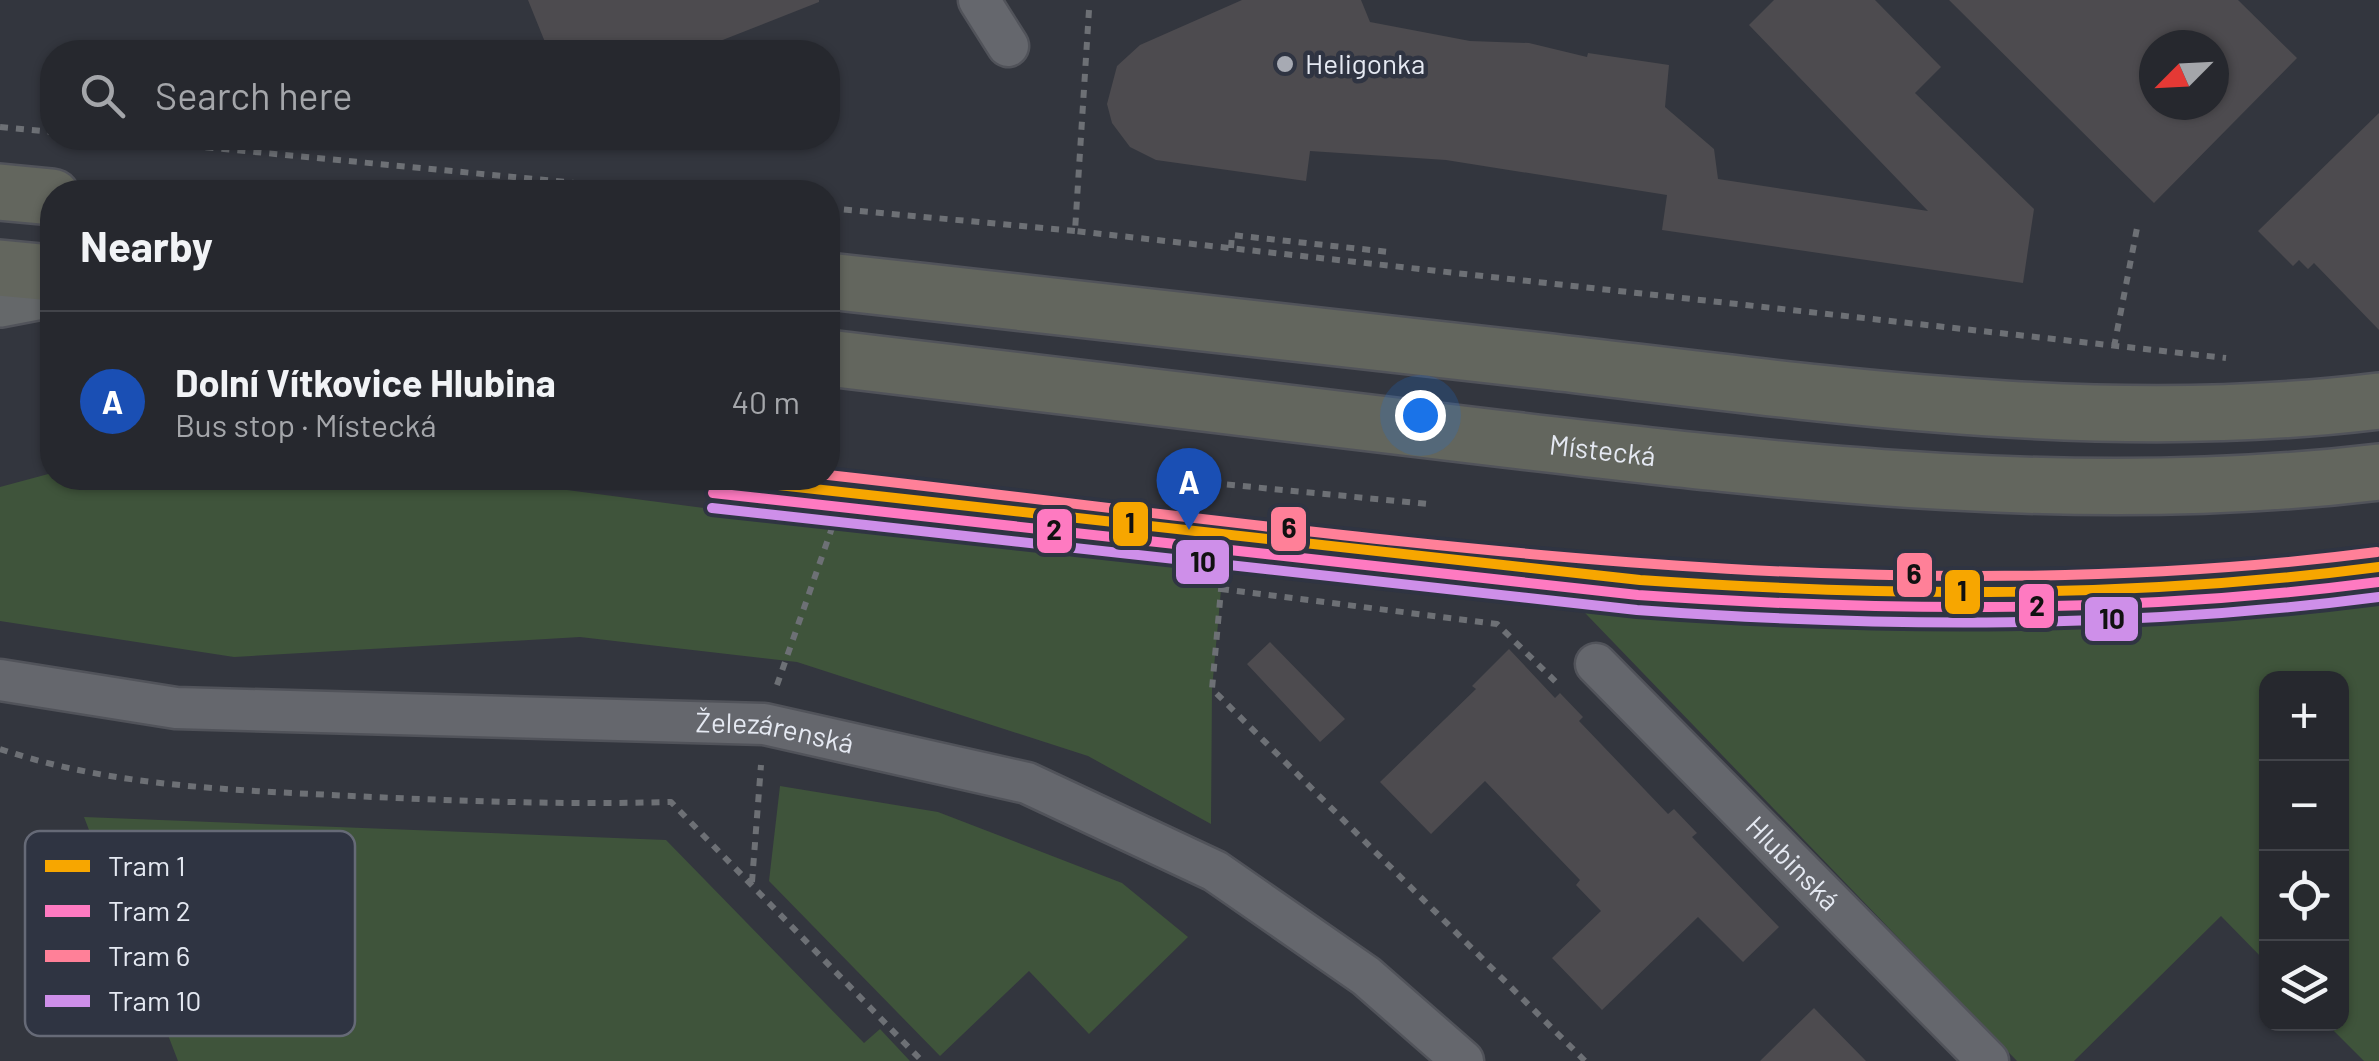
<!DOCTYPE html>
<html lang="en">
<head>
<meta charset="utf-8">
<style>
	body { margin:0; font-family:Barlow,sans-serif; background:#2e3036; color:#f1f3f6 }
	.controls { position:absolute; right:30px; bottom:30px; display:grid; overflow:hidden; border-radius:20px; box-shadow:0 2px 8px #0004 }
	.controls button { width:90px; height:90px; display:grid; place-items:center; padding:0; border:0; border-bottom:2px solid #42444a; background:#26282e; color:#f1f3f6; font:50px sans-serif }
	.compass { position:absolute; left:2139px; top:30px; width:90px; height:90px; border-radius:50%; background:#26282e; box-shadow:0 2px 8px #0004; rotate:246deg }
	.you { position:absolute; left:1420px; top:415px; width:35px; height:35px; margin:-25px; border:8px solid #fff; border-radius:50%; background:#1a73e8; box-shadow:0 0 0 15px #1a73e833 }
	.badge { display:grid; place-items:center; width:65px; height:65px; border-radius:50%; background:#d6ab8b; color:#fff; font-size:32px; font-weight:700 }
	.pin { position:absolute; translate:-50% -82px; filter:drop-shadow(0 2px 5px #0008) }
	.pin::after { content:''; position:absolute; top:52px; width:35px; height:30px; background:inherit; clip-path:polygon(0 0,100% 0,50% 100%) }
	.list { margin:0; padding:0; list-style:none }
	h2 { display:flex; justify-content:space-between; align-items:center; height:130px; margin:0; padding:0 40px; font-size:42px }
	h2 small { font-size:32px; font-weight:400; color:#a4a6aa }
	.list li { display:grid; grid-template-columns:65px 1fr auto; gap:30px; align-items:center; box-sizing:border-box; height:180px; padding:0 40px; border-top:2px solid #42444a }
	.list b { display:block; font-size:38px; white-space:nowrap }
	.list p { margin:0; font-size:32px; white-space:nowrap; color:#a4a6aa }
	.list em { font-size:32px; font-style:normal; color:#a4a6aa }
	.icon { flex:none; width:55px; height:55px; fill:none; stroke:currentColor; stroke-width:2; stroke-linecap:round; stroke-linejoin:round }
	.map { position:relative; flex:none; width:2379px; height:1061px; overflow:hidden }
	.search { position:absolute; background:#26282e; box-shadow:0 2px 8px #0004; left:40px; top:40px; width:800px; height:110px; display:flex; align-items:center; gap:25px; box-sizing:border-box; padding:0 35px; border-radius:40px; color:#a4a6aa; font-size:38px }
	.panel { position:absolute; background:#26282e; box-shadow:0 2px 8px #0004; left:40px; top:180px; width:800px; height:310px; border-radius:40px }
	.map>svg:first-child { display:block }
	.green { fill:#3f543b }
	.building { fill:#4d4b4f; fill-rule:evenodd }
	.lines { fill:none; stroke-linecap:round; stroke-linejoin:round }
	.street-casing { stroke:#51535a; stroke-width:45 }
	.secondary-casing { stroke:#51535a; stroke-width:60 }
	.highway-casing { stroke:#51535a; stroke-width:60 }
	.path { stroke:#6d7075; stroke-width:6; stroke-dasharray:8 8; stroke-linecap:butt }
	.street { stroke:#65676d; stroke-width:40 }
	.secondary { stroke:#65686a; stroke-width:55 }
	.highway { stroke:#63665e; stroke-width:55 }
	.tram-1-casing { stroke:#2f3442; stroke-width:18 }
	.tram-2-casing { stroke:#2f3442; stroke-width:18 }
	.tram-3-casing { stroke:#2f3442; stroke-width:18 }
	.tram-4-casing { stroke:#2f3442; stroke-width:18 }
	.tram-1 { stroke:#f7a600; stroke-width:10 }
	.tram-2 { stroke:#fe7ac1; stroke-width:10 }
	.tram-3 { stroke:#ff8098; stroke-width:10 }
	.tram-4 { stroke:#ce8fe9; stroke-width:10 }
	.poi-dot { fill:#a7aab3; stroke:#2f3442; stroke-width:4 }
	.labels { text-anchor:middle; stroke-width:9; stroke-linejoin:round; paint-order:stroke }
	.poi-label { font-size:28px; fill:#e5e9f2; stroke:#2f3442; text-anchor:start }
	.street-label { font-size:28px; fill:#e5e9f2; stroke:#2f3442 }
	.key { fill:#2f3442; stroke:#666a77; stroke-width:2.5 }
	.key-label { font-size:28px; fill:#e5e9f2 }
	.line-badge { stroke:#2f3442; stroke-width:4 }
	.pale-badge-label { font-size:28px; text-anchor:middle; font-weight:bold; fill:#111 }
</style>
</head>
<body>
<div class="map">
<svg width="2379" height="1061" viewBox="0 0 2379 1061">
	<rect width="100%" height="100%" fill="#33363e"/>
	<path class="green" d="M52 473V478H476L833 525 1223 568 1212 689 1211 824 1088 756 797 662 580 637 234 657 0 621V487Z
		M2379 583V1061H2364L2327 1024H2342V678H2266V962L2221 916 2074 1061H2017L1561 588 1968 620 2202 615Z
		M780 786 938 812 1122 883 1188 937 1089 1034 1029 971 940 1056 769 881Z
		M84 817 666 840 864 1043 880 1029 910 1061H178Z"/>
	<path class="building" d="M528 0H819V2L692 52H549Z
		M1242 0H1361L1370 22 1470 41 1529 43 1587 57 1588 53 1669 65 1665 107 1714 149 1718 179 1928 211 1749 25 1774 0H1875L1941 67 1915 93 2034 209 2023 283 1662 230 1667 195 1446 160 1310 151 1306 181 1156 160 1130 147 1112 123 1107 104 1117 66 1140 45Z
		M1949 0H2238L2297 58 2154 203ZM2154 45H2214V105H2154Z
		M2379 113V330L2314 263 2308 269 2299 260 2293 266 2258 231Z
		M1270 642 1345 719 1320 742 1247 664Z
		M1509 649 1555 698 1560 693 1583 717 1579 721 1668 814 1674 809 1697 833 1692 837 1779 927 1743 962 1698 917 1602 1010 1552 958 1601 911 1576 885 1580 880 1485 781 1431 834 1380 782 1476 689 1472 686Z
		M1814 1008 1866 1061H1760Z"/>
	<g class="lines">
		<g class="street-casing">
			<g id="street">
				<path d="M979 0 1008 46"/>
				<path id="s1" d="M1596 664 1988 1061"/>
				<path id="s2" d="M0 680 176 708 764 724 1027 783 1215 871 1366 976 1463 1061"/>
			</g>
		</g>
		<g class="secondary-casing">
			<path id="secondary" d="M0 299 52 289"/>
		</g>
		<g class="highway-casing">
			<g id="highway">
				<path d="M0 192 52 197"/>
				<path d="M0 268 52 273"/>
				<path d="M828 281C1069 308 1310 333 1552 362 1826 394 2103 435 2379 401"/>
				<path id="s3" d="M828 358C1053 385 1279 412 1504 439 1795 473 2087 507 2379 472"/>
			</g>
		</g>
		<path class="path" d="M1089 10 1075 231 2226 358
			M0 127 52 132
			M110 138 669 192
			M828 208 1075 231
			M1231 248 1232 235 1389 252
			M2114 347 2138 223
			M1211 483 1428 504
			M1223 568 1212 689 1585 1061
			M1221 589 1497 624 1558 684
			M777 685 833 525 1444 593
			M0 749C112 787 235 790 352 796 459 801 564 805 671 802L922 1061
			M752 882 761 765"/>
		<use href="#street" class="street"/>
		<use href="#secondary" class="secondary"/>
		<use href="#highway" class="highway"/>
		<g class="tram-1-casing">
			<path id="tram-1" d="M715 478 1640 580C1888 597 2132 599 2379 567"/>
		</g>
		<g class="tram-2-casing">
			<path id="tram-2" d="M713 493 1638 595C1887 612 2132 614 2379 582"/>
		</g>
		<g class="tram-3-casing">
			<path id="tram-3" d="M828 475C1343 532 1858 619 2377 552"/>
		</g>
		<g class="tram-4-casing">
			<path id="tram-4" d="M712 508 1637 610C1886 628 2131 629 2379 597"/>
		</g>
		<use href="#tram-1" class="tram-1"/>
		<use href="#tram-2" class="tram-2"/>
		<use href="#tram-3" class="tram-3"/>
		<use href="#tram-4" class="tram-4"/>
	</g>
	<circle class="poi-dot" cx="1285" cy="64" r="10"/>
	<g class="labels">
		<g class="poi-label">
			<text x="1305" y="74">Heligonka</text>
		</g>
		<g class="street-label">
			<text dy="10" stroke="none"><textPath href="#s3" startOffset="780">Místecká</textPath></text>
			<text dy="10" stroke="none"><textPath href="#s2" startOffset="778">Železárenská</textPath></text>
			<text dy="10" stroke="none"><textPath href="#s1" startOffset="280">Hlubinská</textPath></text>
		</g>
	</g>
	<rect x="25" y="831" width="330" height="205" rx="15" class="key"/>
	<rect x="45" y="860" width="45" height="12" fill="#f7a600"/>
	<rect x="45" y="905" width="45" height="12" fill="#fe7ac1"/>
	<rect x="45" y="950" width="45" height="12" fill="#ff8098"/>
	<rect x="45" y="995" width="45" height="12" fill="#ce8fe9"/>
	<g class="key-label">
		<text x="108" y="876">Tram 1</text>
		<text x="108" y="921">Tram 2</text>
		<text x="108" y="966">Tram 6</text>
		<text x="108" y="1011">Tram 10</text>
	</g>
	<g class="line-badge">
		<rect x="1111" y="500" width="39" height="48" rx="10" fill="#f7a600"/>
		<rect x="1269" y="505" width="39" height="48" rx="10" fill="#ff8098"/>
		<rect x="1035" y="507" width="39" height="48" rx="10" fill="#fe7ac1"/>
		<rect x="1174" y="538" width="57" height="48" rx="10" fill="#ce8fe9"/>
		<rect x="1895" y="551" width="39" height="48" rx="10" fill="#ff8098"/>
		<rect x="1943" y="568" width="39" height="48" rx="10" fill="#f7a600"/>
		<rect x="2017" y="582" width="39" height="48" rx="10" fill="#fe7ac1"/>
		<rect x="2083" y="595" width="57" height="48" rx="10" fill="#ce8fe9"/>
	</g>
	<g class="pale-badge-label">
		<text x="1130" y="533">1</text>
		<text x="1289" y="538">6</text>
		<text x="1054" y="540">2</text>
		<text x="1203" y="572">10</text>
		<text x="1914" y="584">6</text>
		<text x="1962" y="601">1</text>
		<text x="2037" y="616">2</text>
		<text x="2112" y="629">10</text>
	</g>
</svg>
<div class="controls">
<button>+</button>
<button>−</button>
<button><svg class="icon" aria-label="locate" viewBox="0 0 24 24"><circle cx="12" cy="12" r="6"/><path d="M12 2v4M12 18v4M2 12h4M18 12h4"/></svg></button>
<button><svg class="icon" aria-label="layers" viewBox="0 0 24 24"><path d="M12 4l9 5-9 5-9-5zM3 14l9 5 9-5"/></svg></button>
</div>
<svg class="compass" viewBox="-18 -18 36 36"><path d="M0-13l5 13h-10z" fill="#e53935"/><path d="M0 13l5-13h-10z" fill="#a4a6aa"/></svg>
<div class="you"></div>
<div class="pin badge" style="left:1189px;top:530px;background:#1a4fb4">A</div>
<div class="search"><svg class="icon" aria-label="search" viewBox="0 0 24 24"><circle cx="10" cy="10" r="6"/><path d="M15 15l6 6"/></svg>Search here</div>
<section class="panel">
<h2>Nearby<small></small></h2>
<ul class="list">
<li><span class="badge" style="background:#1a4fb4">A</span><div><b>Dolní Vítkovice Hlubina</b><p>Bus stop · Místecká</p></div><em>40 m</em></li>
</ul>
</section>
</div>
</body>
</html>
